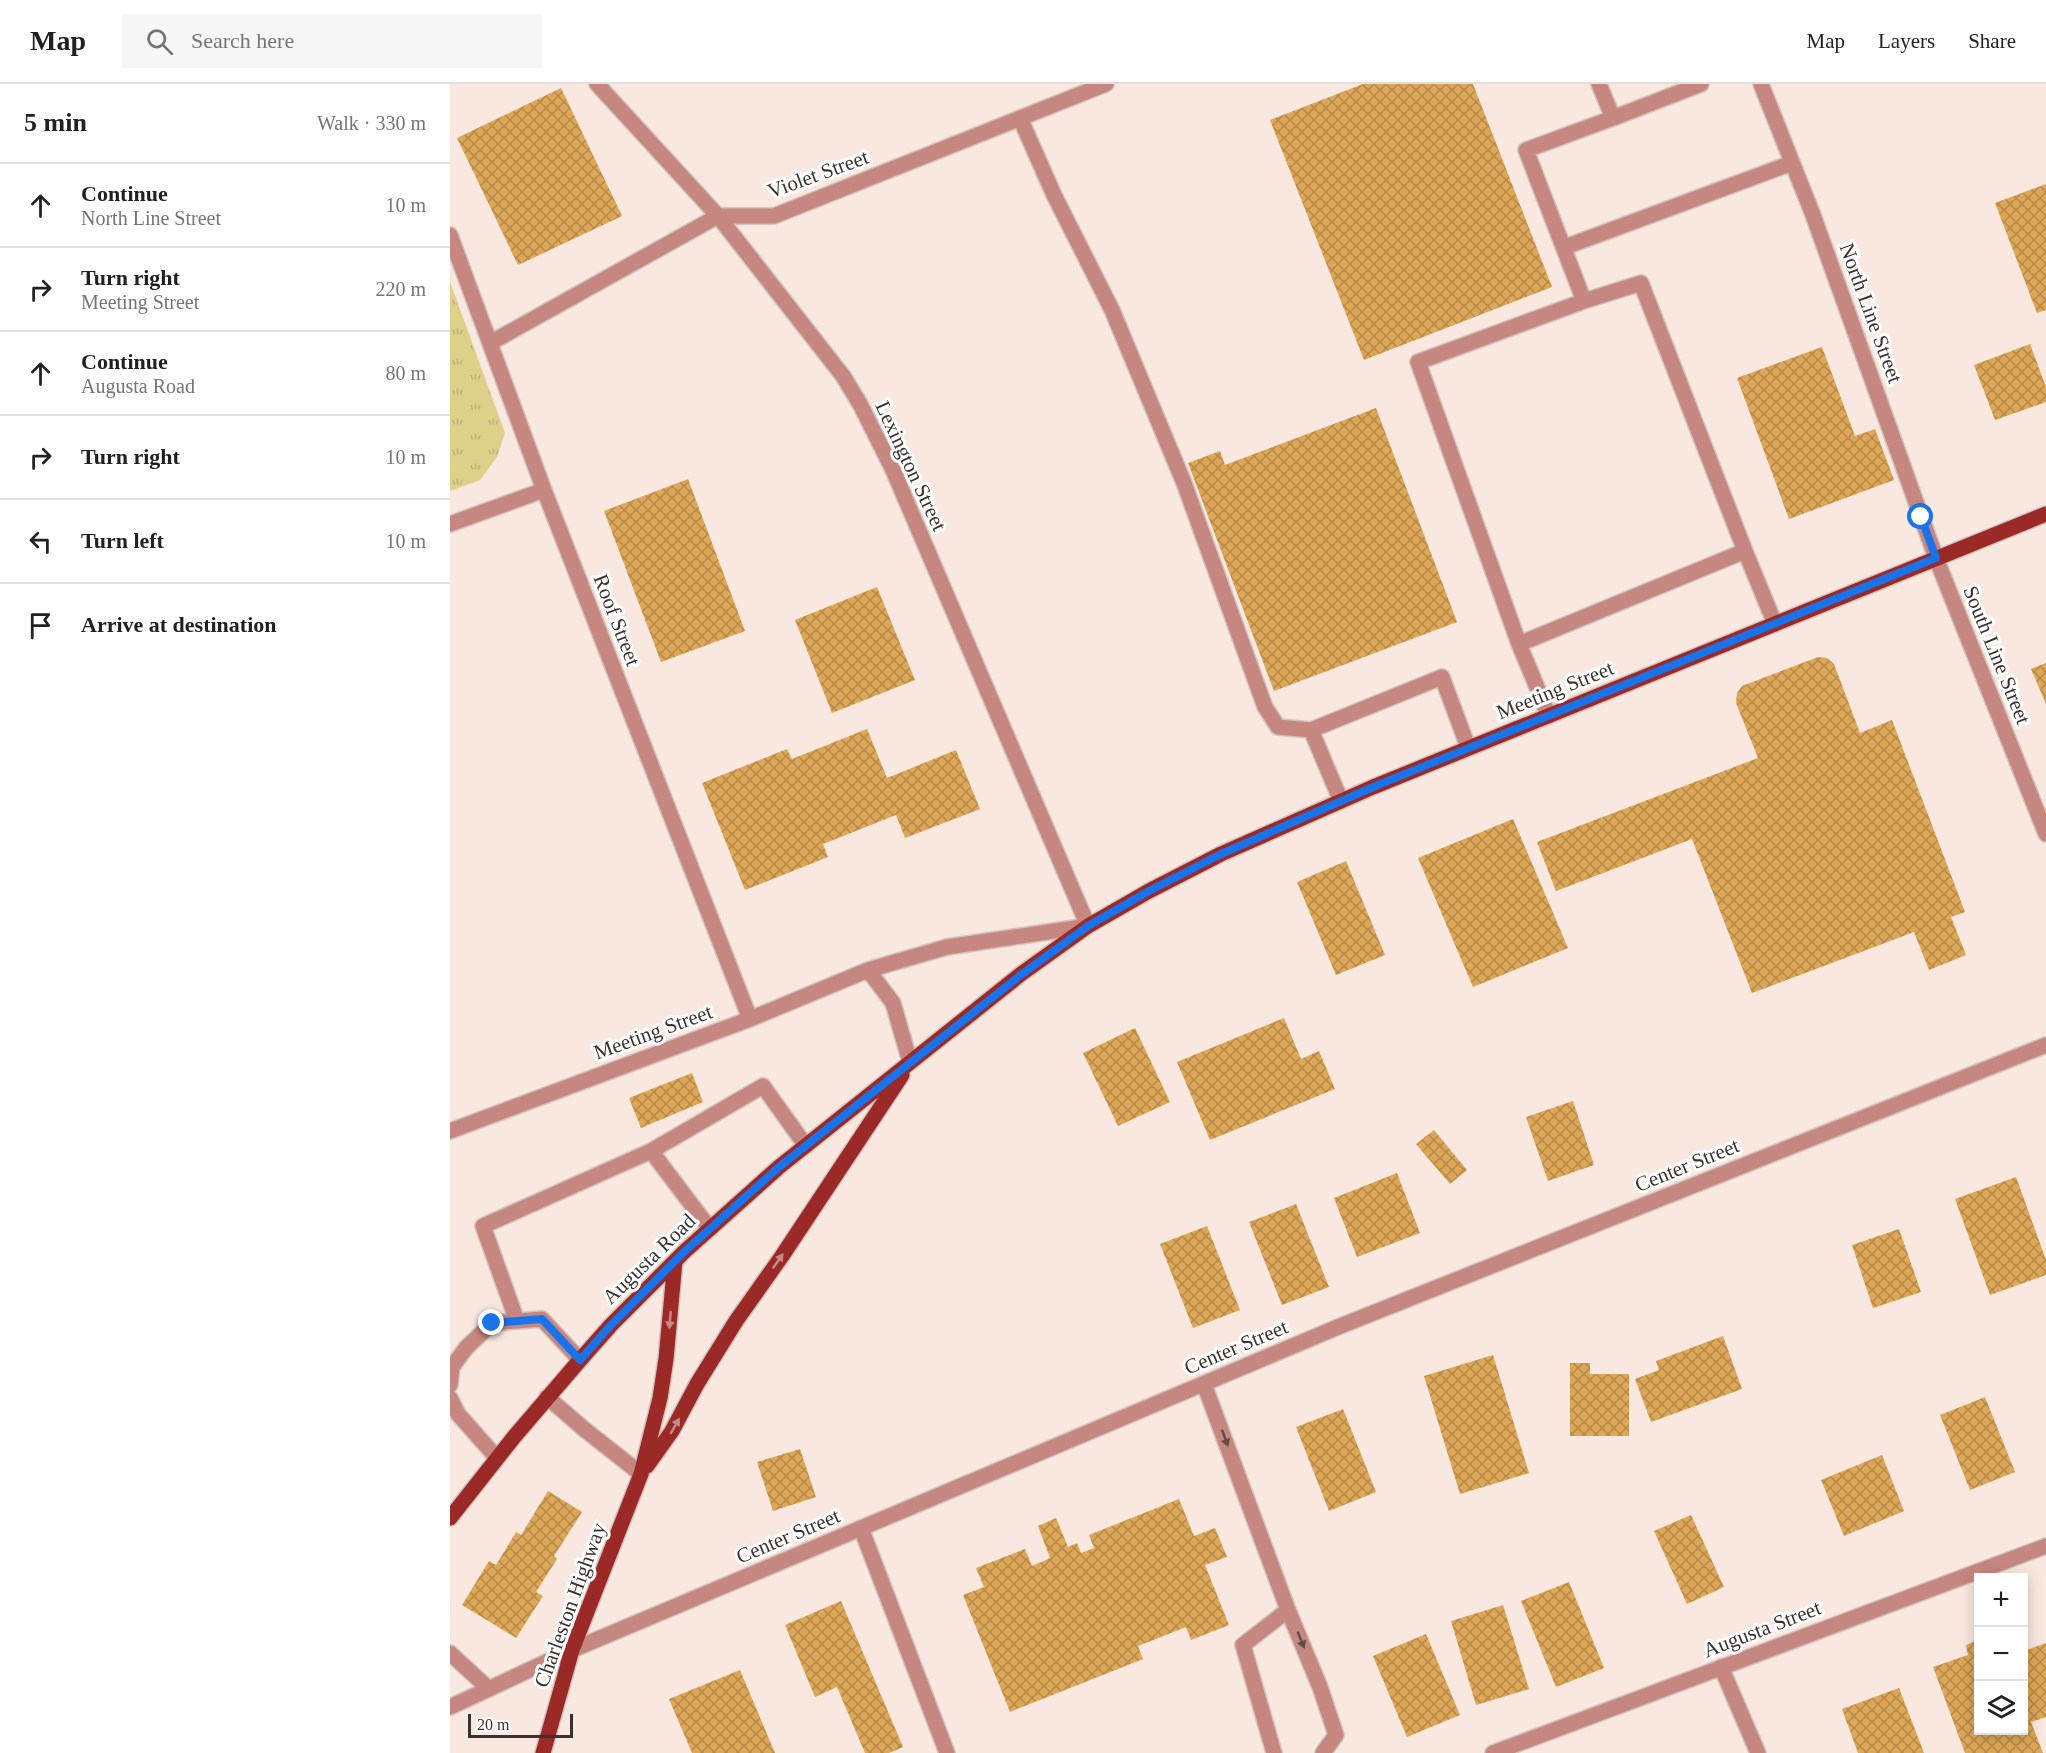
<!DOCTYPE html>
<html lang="en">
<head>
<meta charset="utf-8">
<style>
	body { margin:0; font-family:"Times New Roman",serif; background:#f6f6f6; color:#202124 }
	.controls { position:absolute; right:18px; bottom:18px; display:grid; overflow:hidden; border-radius:0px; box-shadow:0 3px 15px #0003 }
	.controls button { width:54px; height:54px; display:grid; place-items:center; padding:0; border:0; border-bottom:2px solid #e0e0e0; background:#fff; color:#202124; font:30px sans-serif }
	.scale { position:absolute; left:18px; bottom:15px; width:105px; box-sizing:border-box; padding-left:6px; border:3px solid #38322f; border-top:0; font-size:16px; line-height:21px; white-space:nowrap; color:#38322f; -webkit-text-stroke:4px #fff; paint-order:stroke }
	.stop { position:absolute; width:18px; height:18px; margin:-14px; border:4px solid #1a73e8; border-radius:50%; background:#fff }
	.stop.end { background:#1a73e8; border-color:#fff; box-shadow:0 2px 6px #0008 }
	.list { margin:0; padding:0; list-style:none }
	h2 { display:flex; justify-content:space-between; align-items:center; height:78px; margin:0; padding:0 24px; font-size:26px }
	h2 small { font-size:20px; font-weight:400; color:#757577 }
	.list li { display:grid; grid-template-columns:39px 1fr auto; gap:18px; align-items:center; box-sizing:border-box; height:84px; padding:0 24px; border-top:2px solid #e0e0e0 }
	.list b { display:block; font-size:22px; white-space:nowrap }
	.list p { margin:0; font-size:20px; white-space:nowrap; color:#757577 }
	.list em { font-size:20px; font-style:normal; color:#757577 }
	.icon { flex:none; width:33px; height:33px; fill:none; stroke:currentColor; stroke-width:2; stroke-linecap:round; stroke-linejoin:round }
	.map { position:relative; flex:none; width:1596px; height:1669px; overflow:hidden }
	header { display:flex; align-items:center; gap:36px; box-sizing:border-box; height:84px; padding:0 30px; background:#fff; border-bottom:2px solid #e0e0e0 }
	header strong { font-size:28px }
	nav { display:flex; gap:33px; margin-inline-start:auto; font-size:21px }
	.search { width:420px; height:54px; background:#f6f6f6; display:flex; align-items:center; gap:15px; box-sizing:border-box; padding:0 21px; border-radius:0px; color:#757577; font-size:22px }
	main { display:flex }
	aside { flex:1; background:#fff }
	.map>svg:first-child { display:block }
	.grass { fill:url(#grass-tufts) }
	.building { fill:url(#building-cross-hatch) }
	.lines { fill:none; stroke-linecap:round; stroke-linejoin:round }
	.lane-casing { stroke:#d2c4bc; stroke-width:18 }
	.street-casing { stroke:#d2c4bc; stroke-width:18 }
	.primary-casing { stroke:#d2c4bc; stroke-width:18 }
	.lane { stroke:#c78781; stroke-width:15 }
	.street { stroke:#c78781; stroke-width:15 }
	.primary { stroke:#9b2927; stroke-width:15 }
	.oneway { fill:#c88988 }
	.oneway2 { fill:#634c48 }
	.route { stroke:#1a73e8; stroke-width:8 }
	.labels { text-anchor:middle; stroke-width:6; stroke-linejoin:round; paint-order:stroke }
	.street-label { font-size:21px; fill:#38322f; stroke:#fff }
</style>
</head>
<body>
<header>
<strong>Map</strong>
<div class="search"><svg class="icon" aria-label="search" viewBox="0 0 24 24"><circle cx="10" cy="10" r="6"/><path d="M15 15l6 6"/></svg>Search here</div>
<nav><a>Map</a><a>Layers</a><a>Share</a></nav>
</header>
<main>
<aside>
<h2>5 min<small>Walk · 330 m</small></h2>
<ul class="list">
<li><svg class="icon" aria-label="ahead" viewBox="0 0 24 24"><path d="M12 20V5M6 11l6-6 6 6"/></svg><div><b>Continue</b><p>North Line Street</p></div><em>10 m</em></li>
<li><svg class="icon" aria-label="right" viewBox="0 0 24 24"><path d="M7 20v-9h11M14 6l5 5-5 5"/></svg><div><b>Turn right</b><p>Meeting Street</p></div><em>220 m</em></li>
<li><svg class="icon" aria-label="ahead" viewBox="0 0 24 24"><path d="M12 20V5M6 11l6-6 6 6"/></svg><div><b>Continue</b><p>Augusta Road</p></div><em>80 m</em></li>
<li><svg class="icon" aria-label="right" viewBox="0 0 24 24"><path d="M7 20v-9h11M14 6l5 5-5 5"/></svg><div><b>Turn right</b></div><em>10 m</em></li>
<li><svg class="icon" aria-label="left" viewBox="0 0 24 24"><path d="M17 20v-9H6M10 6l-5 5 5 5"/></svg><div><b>Turn left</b></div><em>10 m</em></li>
<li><svg class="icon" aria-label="arrive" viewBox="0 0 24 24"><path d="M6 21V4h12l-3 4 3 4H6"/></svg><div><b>Arrive at destination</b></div></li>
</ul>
</aside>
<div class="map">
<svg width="1596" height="1669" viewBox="0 0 1596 1669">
	<defs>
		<pattern id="grass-tufts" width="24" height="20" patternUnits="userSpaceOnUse" patternTransform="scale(1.5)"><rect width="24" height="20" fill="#ddd089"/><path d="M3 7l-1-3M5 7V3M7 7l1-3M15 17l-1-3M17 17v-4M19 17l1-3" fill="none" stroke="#beb377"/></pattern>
		<pattern id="building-cross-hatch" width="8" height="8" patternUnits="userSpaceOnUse" patternTransform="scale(1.5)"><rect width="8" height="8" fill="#dea757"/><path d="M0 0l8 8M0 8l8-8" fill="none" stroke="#b58948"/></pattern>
	</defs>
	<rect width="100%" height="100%" fill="#f8e8df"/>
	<path class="grass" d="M0 198 55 349 47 373 30 396 0 407Z"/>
	<path class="building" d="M913 0H1023L1102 203 914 276 820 36Z
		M111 4 172 132 68 181 7 54Z
		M1596 100V226L1587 229 1545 119Z
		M1580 260 1596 303V318L1545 336 1524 281Z
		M1372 263 1405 352 1425 345 1444 396 1339 435 1287 294Z
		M926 324 1007 538 824 607 738 379 770 367 775 381Z
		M238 395 295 547 211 578 154 427Z
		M427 503 465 596 382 629 345 536Z
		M1368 573 1377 574 1384 580 1410 649 1442 636 1515 828 1501 833 1516 871 1479 886 1464 848 1302 909 1242 755 1106 807 1087 758 1308 674 1286 619 1287 609 1292 602Z
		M1596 579V620L1581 585Z
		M417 645 437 694 506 666 530 725 455 754 446 731 373 760 378 773 295 806 252 699 337 665 342 675Z
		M1063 735 1118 864 1023 903 968 774Z
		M896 777 935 871 886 891 847 798Z
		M834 934 851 975 869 967 885 1005 760 1056 727 978Z
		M685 944 720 1018 668 1042 633 969Z
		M242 989 253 1018 191 1044 179 1014Z
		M1123 1017 1144 1081 1098 1097 1076 1033Z
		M984 1046 1017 1086 1000 1100 966 1060Z
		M947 1089 970 1149 907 1173 884 1114Z
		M1566 1093 1596 1176V1191L1540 1211 1505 1115Z
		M846 1120 879 1203 832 1221 799 1138Z
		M757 1142 790 1226 743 1244 710 1160Z
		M1449 1145 1471 1208 1423 1224 1402 1161Z
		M1273 1252 1292 1305 1201 1338 1185 1295 1209 1286 1206 1277Z
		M1043 1271 1079 1389 1010 1410 974 1292Z
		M1120 1279H1140V1290H1179V1352H1120Z
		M1535 1313 1565 1388 1520 1406 1490 1331Z
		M893 1325 926 1408 879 1427 846 1343Z
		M350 1365 366 1413 323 1427 307 1378Z
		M1432 1371 1454 1427 1394 1452 1371 1396Z
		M98 1407 132 1428 104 1472 107 1475 86 1508 93 1512 66 1554 12 1521 39 1477 46 1481 66 1448 71 1451Z
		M729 1415 744 1452 765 1444 777 1473 755 1481 779 1541 741 1556 736 1543 688 1562 693 1575 560 1628 513 1511 534 1503 526 1484 575 1465 582 1482 600 1474 588 1442 606 1434 618 1463 627 1459 631 1469 644 1464 639 1451Z
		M1241 1431 1274 1503 1237 1520 1204 1447Z
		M1119 1498 1154 1584 1106 1603 1071 1517Z
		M391 1517 453 1663 439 1669H415L387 1603 365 1613 335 1541Z
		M1053 1521 1079 1605 1026 1621 1001 1537Z
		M976 1550 1010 1631 957 1653 923 1572Z
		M1528 1556V1646H1574V1567L1596 1559V1633L1581 1638 1593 1669H1515L1483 1583 1518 1571 1516 1561Z
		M290 1586 325 1669H242L219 1615Z
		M1449 1604 1474 1669H1408L1392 1625Z"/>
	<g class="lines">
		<g class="lane-casing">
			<path id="lane" d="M570 34 604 111 662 226 734 399 815 623 828 643 861 646
				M1163 34 1251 0
				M1115 163 1342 79
				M1295 467 1325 540
				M1069 560 1295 467 1191 199 1134 217 1076 66 1163 34 1149 0
				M1099 632 1069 560 968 278 1134 217
				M891 717 861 646 992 593 1018 663
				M201 1067 313 1002 356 1062
				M67 1237 33 1142 201 1067 260 1145
				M754 1300 838 1526 870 1603 886 1651 873 1669
				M0 1301 2 1283 16 1264 42 1239 92 1235 130 1276
				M97 1313 134 1345 191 1390
				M0 1314 8 1330 47 1374
				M411 1444 497 1669
				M0 1569 39 1605
				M1271 1583 1308 1669
				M824 1669 793 1561 838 1526"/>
		</g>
		<g class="street-casing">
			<path id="street" d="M1311 0 1363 131 1486 474 1596 750
				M0 151 94 406 300 935
				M40 259 268 132H324L656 0
				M0 440 94 406
				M418 886 443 919 460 978
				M0 1047 300 935 418 886 497 863 638 842 443 386 410 320 393 292 268 132 147 0
				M0 1623 122 1566 888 1243 1596 961
				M1043 1669 1596 1462"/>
		</g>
		<g class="primary-casing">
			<path id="primary" d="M197 1382 222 1347 247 1300 286 1237 332 1172 452 991
				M0 1434 64 1353 130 1276 161 1241 235 1167 329 1083 571 890 638 842 699 807 771 770 923 703 1596 430
				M93 1669 122 1566 191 1390 210 1314 216 1275 225 1177"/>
		</g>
		<use href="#lane" class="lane"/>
		<use href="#street" class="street"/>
		<use href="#primary" class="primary"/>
	</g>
	<defs><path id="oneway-solid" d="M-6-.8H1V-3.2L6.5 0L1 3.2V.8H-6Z" transform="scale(1.5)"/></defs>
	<g class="oneway">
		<use href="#oneway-solid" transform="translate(328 1177) rotate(-55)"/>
		<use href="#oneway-solid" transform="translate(220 1236) rotate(95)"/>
		<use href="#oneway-solid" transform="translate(225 1342) rotate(-60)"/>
	</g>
	<g class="oneway2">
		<use href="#oneway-solid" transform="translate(775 1354) rotate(70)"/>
		<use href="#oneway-solid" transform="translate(851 1556) rotate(68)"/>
	</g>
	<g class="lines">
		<path class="route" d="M42 1239 92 1235 130 1276 161 1241 235 1167 329 1083 572 890 638 842 699 807 771 770 923 703 1486 474 1471 433"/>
	</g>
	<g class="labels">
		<g class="street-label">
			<text transform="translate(368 90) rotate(-20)" y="7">Violet Street</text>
			<text transform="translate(1421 229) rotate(70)" y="7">North Line Street</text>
			<text transform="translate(461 382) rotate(65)" y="7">Lexington Street</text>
			<text transform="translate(167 536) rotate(69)" y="7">Roof Street</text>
			<text transform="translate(1547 571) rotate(68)" y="7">South Line Street</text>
			<text transform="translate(1105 606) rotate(-22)" y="7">Meeting Street</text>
			<text transform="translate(203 948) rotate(-20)" y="7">Meeting Street</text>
			<text transform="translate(1237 1081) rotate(-22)" y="7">Center Street</text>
			<text transform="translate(199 1175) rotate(-44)" y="7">Augusta Road</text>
			<text transform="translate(786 1263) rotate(-23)" y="7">Center Street</text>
			<text transform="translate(338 1452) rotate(-23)" y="7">Center Street</text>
			<text transform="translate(120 1521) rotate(-70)" y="7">Charleston Highway</text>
			<text transform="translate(1312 1545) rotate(-21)" y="7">Augusta Street</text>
		</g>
	</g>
</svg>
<div class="controls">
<button>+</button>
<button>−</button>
<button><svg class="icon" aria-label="layers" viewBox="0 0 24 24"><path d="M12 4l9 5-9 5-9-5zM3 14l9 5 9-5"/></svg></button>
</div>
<div class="scale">20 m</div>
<div class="stop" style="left:1471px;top:433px"></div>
<div class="stop end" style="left:42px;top:1239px"></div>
</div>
</main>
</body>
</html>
